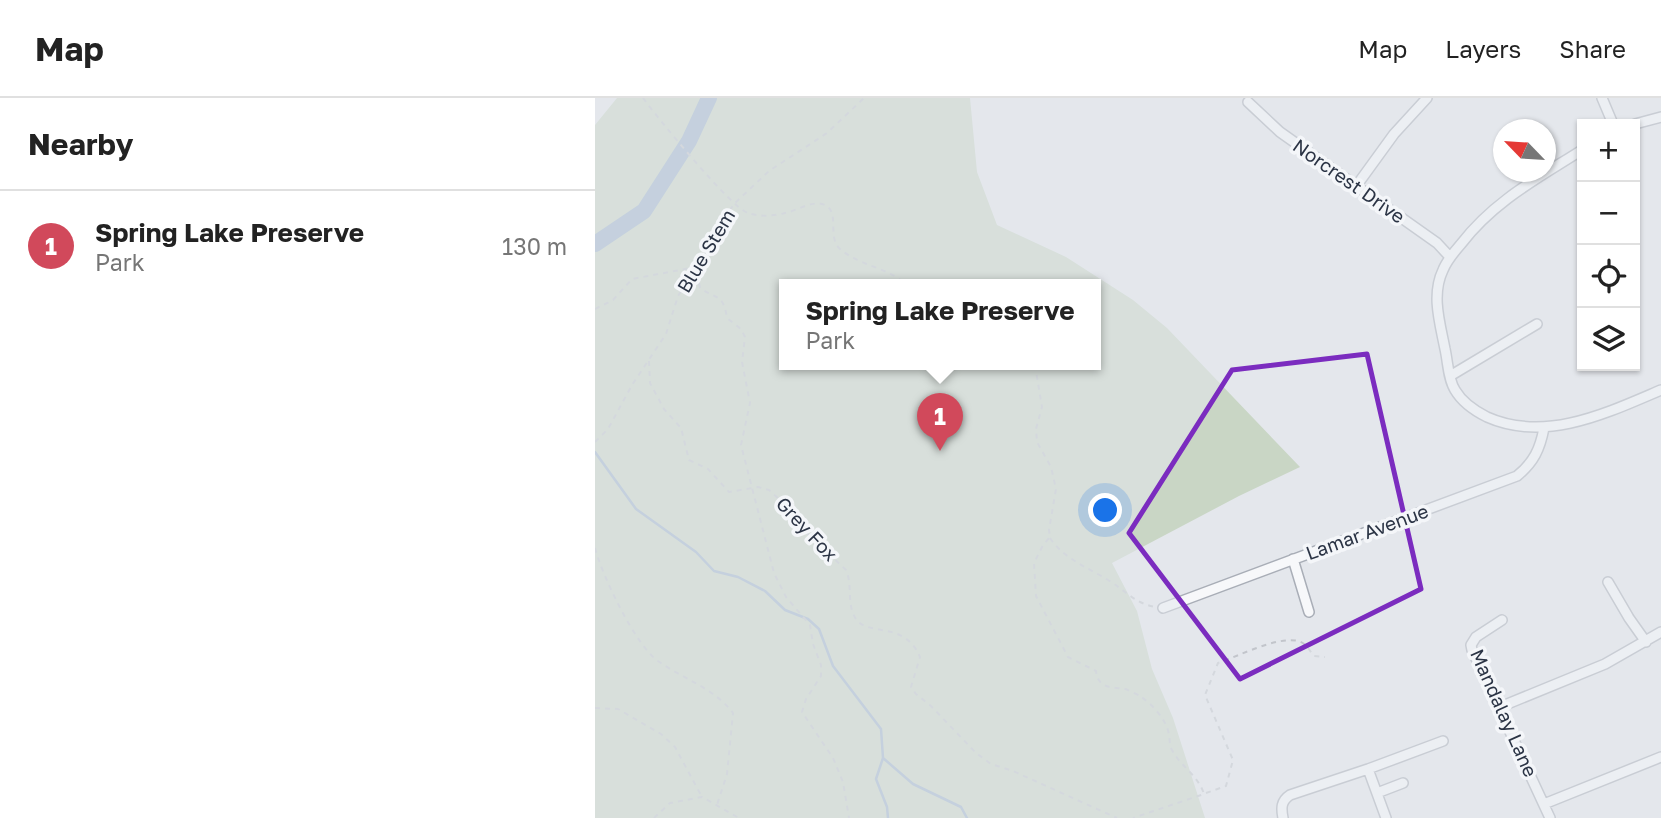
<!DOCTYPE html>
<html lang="en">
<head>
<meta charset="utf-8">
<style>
	body { margin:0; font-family:"Golos Text",sans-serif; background:#f6f6f6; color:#222 }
	.controls { position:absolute; right:21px; top:21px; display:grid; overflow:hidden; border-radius:0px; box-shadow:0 2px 5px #0004 }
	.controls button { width:63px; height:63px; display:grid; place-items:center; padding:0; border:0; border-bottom:2px solid #e0e0e0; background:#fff; color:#222; font:35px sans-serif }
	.compass { position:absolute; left:898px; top:21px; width:63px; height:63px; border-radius:50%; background:#fff; box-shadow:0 2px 5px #0004; rotate:295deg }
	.you { position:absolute; left:511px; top:413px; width:24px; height:24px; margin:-18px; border:5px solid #fff; border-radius:50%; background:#1a73e8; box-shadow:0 0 0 10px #1a73e833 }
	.badge { display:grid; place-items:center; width:46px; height:46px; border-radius:50%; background:#d1495b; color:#fff; font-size:23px; font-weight:700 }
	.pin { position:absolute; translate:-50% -58px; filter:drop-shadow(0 2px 4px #0008) }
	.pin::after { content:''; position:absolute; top:37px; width:24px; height:21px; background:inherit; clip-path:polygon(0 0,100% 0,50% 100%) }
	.popup { position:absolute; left:184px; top:181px; width:322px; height:91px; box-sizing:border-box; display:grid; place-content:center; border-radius:0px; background:#fff; filter:drop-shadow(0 2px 5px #0005); font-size:23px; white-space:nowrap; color:#767676 }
	.popup b { font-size:26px; color:#222 }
	.popup::after { content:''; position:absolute; left:50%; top:100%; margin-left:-14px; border:14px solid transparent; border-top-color:#fff }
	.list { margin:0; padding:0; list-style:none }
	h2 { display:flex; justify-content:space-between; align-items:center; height:91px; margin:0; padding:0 28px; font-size:30px }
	h2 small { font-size:23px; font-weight:400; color:#767676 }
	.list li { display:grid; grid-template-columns:46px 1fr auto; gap:21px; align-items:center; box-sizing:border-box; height:112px; padding:0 28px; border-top:2px solid #e0e0e0 }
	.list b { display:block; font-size:26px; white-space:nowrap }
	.list p { margin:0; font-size:23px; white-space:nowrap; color:#767676 }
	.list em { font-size:23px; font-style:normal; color:#767676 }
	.icon { flex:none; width:38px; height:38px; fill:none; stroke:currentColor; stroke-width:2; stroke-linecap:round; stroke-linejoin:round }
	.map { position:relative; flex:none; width:1066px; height:720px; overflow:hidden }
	header { display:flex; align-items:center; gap:42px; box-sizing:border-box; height:98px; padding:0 35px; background:#fff; border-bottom:2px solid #e0e0e0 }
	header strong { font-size:33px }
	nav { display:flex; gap:38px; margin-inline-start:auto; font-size:24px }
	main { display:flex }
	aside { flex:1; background:#fff }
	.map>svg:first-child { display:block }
	.green { fill:#c9d6c5; fill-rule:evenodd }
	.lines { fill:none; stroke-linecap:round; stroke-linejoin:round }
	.stream { stroke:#9fb4cc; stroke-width:2.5 }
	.river { stroke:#9fb4cc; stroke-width:16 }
	.minor-casing { stroke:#a9aeb7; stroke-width:12 }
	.path { stroke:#c2c5cb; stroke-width:2; stroke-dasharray:5 5; stroke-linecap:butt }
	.minor { stroke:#f7f8fa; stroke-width:9 }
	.marked { fill:none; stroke:#7b2cbf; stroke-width:5; stroke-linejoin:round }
	.labels { text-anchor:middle; stroke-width:7; stroke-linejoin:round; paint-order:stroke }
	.street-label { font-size:19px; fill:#2b3445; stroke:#f4f6f9 }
</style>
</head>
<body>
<header>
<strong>Map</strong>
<nav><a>Map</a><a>Layers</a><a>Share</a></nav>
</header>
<main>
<aside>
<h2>Nearby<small></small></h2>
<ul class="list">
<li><span class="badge">1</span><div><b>Spring Lake Preserve</b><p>Park</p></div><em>130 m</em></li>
</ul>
</aside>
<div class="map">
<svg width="1066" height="720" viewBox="0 0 1066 720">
	<rect width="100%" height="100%" fill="#e4e7ec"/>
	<path class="green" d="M22 0H375L382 74 402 127 471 159 538 202 572 230 705 369 644 398 517 465 542 513 557 571 578 620 610 720H0V27ZM189 187H501V267H189Z"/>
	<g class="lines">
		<path class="stream" d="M0 354 41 411 101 454 119 473 143 479 170 493 190 512 213 521 224 531 238 568 286 631 288 660 281 681 292 709 293 720
			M288 660 318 686 366 709 372 720"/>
		<path class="river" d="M0 146 49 113 94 43 114 0"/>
		<g class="minor-casing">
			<path id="minor" d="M1007 0 1018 26
				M653 4 685 34 842 145 855 159
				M1040 26 1066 19
				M987 52C943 80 899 103 866 146 859 154 852 162 848 172 836 197 845 225 850 251 853 264 853 281 860 292 867 304 880 313 892 319 950 345 1012 315 1066 292
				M762 87 799 36 832 0
				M855 278 942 226
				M698 461 714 514
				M1013 484 1034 520 1051 544
				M568 510 922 378C939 364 945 351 949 330
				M907 522 881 539 876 547 877 552 955 720
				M905 609 1010 566 1066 534
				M773 671 791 720
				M782 695 808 685
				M949 706 1066 659
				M688 720C686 710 686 703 695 697L773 671 848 643"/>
		</g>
		<path class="path" d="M48 0C62 19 136 110 153 115 164 119 179 118 190 115 201 113 216 103 227 106 247 111 231 139 245 151 264 168 296 170 311 187
			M0 211 18 202 37 181 101 169 105 190C123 202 128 196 132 220L146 231 150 239 147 264 155 305 146 347 179 475 191 499 215 527 218 546 226 567V578L211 601 207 614 238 660 248 684 254 720
			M54 263 55 285 69 311 86 330 94 362 113 371 134 394 163 389 174 392 196 412 212 435 251 472C258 487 251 506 261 521 273 539 309 522 325 559L316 589 321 596 336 608 381 655 396 666 418 673 522 720
			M440 267 447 309 441 331 442 344 456 369 461 391 454 432 455 439 448 447 439 465 441 498 473 559 501 573C503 591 517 589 530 591 534 592 541 596 545 598 557 606 572 622 574 637 575 642 574 647 577 652 586 669 603 677 609 696L538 720
			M0 344 13 331 37 287 71 236 83 198 109 157 119 133 140 105 174 73 232 35 269 0
			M455 440C469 461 492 469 513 482 530 492 539 505 560 509
			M0 450C7 477 40 547 63 563 88 581 119 590 138 615L132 676 122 707
			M0 610 23 611 66 636 80 649 107 699
			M611 695 631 688 638 662 610 597 623 565C644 558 682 538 703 543 711 545 714 552 719 558L730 559
			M59 720 75 705 107 699 144 720"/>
		<use href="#minor" class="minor"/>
	</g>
	<path d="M0 0H1066V720H0ZM772 256 826 491 645 581 534 435 637 272Z" fill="#e4e7ec" fill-opacity=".55" fill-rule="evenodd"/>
	<path class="marked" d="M772 256 826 491 645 581 534 435 637 272Z"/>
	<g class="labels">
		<g class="street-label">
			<text transform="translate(754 83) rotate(35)" y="7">Norcrest Drive</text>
			<text transform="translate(111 153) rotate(-59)" y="7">Blue Stem</text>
			<text transform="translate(212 431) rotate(47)" y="7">Grey Fox</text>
			<text transform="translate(772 434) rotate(-20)" y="7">Lamar Avenue</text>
			<text transform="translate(909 615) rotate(66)" y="7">Mandalay Lane</text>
		</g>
	</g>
</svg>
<div class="controls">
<button>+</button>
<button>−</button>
<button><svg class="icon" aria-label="locate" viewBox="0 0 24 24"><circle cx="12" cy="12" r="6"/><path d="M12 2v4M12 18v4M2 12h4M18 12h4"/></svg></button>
<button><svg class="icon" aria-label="layers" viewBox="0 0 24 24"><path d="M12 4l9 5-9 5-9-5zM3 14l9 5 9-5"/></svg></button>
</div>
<svg class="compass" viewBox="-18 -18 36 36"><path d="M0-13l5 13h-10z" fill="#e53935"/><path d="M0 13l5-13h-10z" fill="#767676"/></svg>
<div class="you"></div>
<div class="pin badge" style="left:345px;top:353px">1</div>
<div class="popup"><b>Spring Lake Preserve</b>Park</div>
</div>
</main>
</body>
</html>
